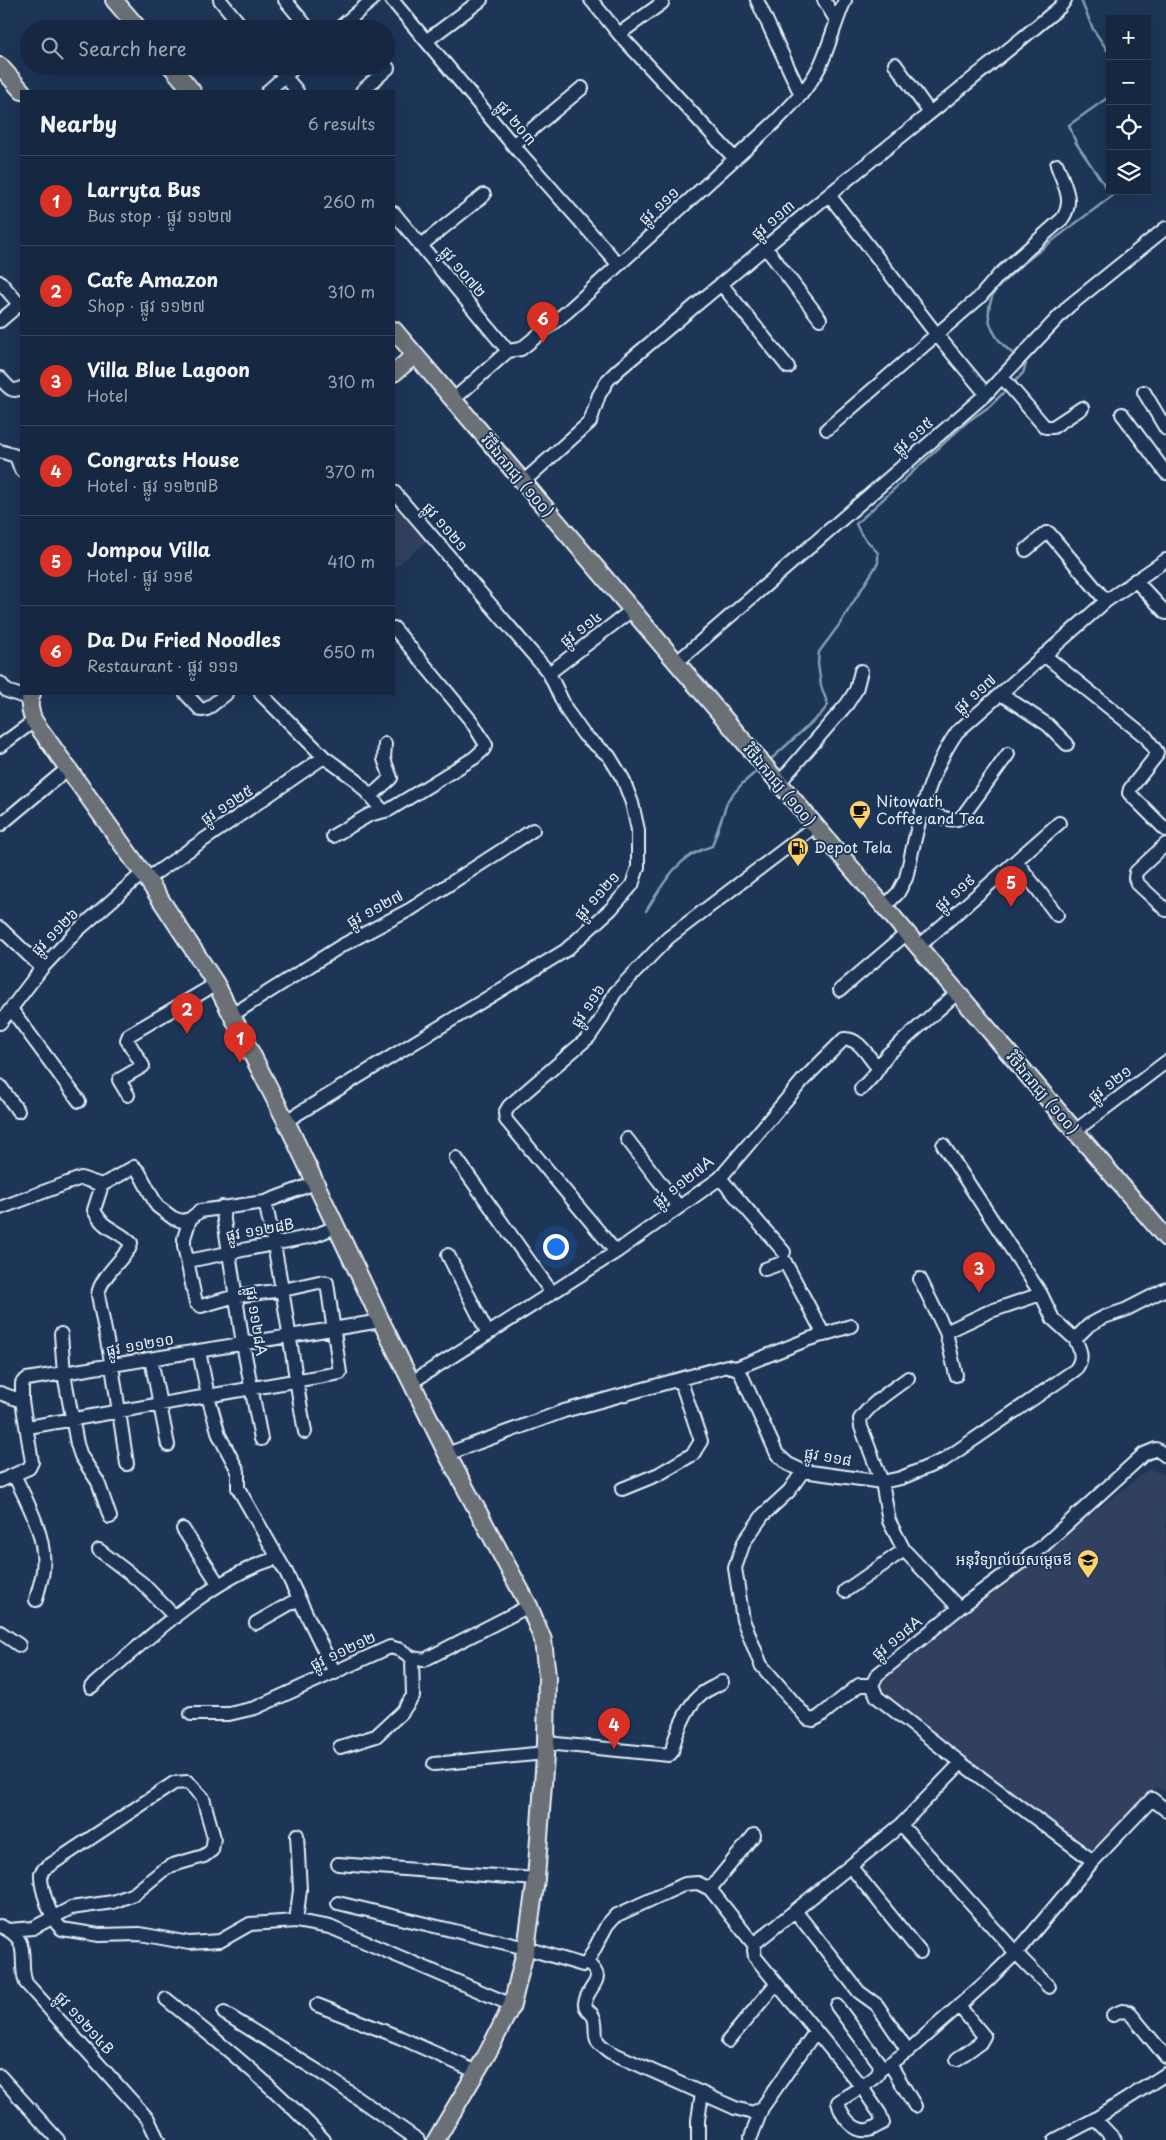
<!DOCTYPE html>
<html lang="en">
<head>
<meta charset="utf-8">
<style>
	body { margin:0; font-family:"Playpen Sans","Noto Sans Khmer",sans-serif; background:#1f3048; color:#f1f3f6 }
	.controls { position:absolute; right:15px; top:15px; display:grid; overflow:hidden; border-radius:0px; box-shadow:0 5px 20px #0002 }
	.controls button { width:45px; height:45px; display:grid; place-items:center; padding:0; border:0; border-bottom:1px solid #35445a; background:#162841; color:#f1f3f6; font:25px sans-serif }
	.you { position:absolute; left:555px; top:1246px; width:18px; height:18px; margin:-12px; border:4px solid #fff; border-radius:50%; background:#1a73e8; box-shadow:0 0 0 8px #1a73e833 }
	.badge { display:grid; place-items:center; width:32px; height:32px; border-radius:50%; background:#d93025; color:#fff; font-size:16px; font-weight:700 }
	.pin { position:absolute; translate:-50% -41px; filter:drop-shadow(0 1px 2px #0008) }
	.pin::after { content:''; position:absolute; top:26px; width:18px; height:15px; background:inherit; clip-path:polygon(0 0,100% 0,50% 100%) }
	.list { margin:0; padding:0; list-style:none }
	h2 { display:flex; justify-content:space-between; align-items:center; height:65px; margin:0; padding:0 20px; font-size:21px }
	h2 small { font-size:16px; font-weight:400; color:#9ea6b1 }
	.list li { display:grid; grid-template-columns:32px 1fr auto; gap:15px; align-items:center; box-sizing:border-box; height:90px; padding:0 20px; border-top:1px solid #35445a }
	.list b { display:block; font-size:19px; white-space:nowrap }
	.list p { margin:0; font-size:16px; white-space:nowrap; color:#9ea6b1 }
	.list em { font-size:16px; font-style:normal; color:#9ea6b1 }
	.icon { flex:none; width:28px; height:28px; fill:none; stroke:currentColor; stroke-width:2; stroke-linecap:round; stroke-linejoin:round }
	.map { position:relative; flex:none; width:1166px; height:2140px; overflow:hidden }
	.search { position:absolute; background:#162841; box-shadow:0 5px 20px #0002; left:20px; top:20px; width:375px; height:55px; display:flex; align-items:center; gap:12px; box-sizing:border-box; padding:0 18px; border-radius:28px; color:#9ea6b1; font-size:19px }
	.panel { position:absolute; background:#162841; box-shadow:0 5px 20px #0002; left:20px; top:90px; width:375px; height:605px; border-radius:0px }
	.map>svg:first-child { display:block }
	.built { fill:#31415e }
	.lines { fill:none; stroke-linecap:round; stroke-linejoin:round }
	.stream { stroke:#819fb1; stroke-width:2.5 }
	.minor-casing { stroke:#e8f1f8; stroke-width:16 }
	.major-casing { stroke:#e8f1f8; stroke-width:20 }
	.minor { stroke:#1d3557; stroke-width:12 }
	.major { stroke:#6a7074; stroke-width:16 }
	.labels { text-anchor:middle; stroke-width:4; stroke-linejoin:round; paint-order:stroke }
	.street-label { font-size:15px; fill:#e8f1f8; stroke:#1d3557 }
	.poi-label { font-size:15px; fill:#e8f1f8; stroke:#1d3557; text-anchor:start }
</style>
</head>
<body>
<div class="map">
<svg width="1166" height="2140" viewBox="0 0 1166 2140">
	<rect width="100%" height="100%" fill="#1d3557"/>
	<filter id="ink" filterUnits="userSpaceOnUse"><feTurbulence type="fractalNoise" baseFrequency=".02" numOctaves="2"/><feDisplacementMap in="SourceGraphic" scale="10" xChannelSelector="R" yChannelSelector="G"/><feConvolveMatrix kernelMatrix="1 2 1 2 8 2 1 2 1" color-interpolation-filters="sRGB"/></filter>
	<g filter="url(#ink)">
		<path class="built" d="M394 492 432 537 394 568Z
			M191 694H218L207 703 201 705Z
			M1149 1469 1166 1475V1792L1156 1787 1093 1850 881 1697 877 1682Z"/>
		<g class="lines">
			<path class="stream" d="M1081 0 1093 29 1110 54
				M1016 356C997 342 982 322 992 297 999 277 1090 213 1112 196L1076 143 1069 125 1110 96
				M1012 384 1023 373 1026 364 1022 361
				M769 761 821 714 828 705 821 686 818 663 819 652 839 625 878 563V553L861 534 856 524 967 422 990 406 1006 390
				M646 911C665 881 676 857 712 846L728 800 742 784 759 769"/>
			<g class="minor-casing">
				<path id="minor" d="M220 0 244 29
					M285 0 309 29
					M392 0 513 145 618 264
					M591 0 619 34 735 159
					M757 0 801 95
					M824 0 836 20
					M338 29 372 0
					M619 34 662 3
					M426 41 481 0
					M895 64 930 113
					M276 66 297 91
					M268 91 296 66
					M362 91 388 68
					M513 145 582 88
					M829 195 937 335 986 394
					M394 213 508 351
					M420 246 484 195
					M766 248 820 319
					M0 282 19 304
					M722 285 788 367
					M0 321 21 303
					M1002 377 1045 427H1053L1082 408
					M0 378C7 385 11 394 21 388
					M1144 392 1166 429
					M453 400 508 351 521 349 568 311 775 122C795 102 815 82 825 54 832 36 837 18 845 0
					M1122 414 1166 473
					M827 429 979 298 999 275 1062 219C1075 201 1064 185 1057 165
					M0 451 16 456 21 470
					M523 482 590 422 599 395 608 380 618 370C678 320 738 270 798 220 885 148 974 79 1060 7L1065 0
					M1026 550 1046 533H1049L1106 601
					M1135 580 1166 613
					M1044 655 1146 737 1157 752 1156 756 1130 789 1129 793 1166 830
					M676 663 986 394 1069 306 1166 228
					M549 673 632 610
					M0 683 7 691 30 699
					M186 694 201 710 207 709 226 694
					M261 694 324 757 356 780 383 811
					M1001 694 1048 725 1067 744
					M0 746 34 721
					M778 784 847 704 856 690 861 671
					M371 796 391 778 384 759 385 744
					M922 809C935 814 950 824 962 817L1008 754
					M0 825 67 769
					M333 836 369 815 389 810 474 758 483 750 486 745 472 722 394 628
					M1166 844 1136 872 1135 878 1137 883 1166 910
					M1016 861 1057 915
					M147 879 324 757
					M884 907 898 893 906 878C918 826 926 777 957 732L1106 601 1166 560
					M0 928 42 968
					M918 947 1059 823
					M840 990 906 934
					M11 1009 79 1101
					M232 1015 341 946 411 909 533 830
					M0 1023 42 968 77 931 143 873
					M0 1086 18 1111
					M861 1089 874 1075 882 1063
					M128 1095 119 1080 143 1066 127 1040 129 1035 216 984
					M286 1121 566 950 611 909 632 885 638 867V830L632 803 623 779 609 756 584 735 567 711 549 673 394 492
					M1075 1131 1166 1062
					M627 1139 679 1207
					M943 1145 1041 1294 1053 1319 1075 1339
					M456 1158 552 1293
					M720 1178 784 1252
					M102 1185 94 1210C104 1231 116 1228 131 1243L129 1249C120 1261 99 1280 98 1295L112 1366 127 1464
					M265 1202C283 1278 291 1355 305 1432
					M222 1207 243 1344 261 1439
					M0 1208 81 1178 102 1185 134 1167 139 1172 157 1206 173 1218 182 1221 190 1219 200 1211 265 1202 315 1183
					M616 1252 506 1120 505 1113 509 1106 589 1037 600 1021 615 993 668 938 815 826
					M448 1255 488 1334
					M188 1261 313 1236 336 1227
					M765 1269 785 1262 824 1335
					M920 1279 946 1332 956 1375
					M946 1332 988 1312 1041 1294
					M61 1334 64 1374 77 1444 81 1456 98 1482 110 1517
					M199 1351 208 1396 219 1435 238 1471V1488L286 1572 335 1673
					M151 1359 168 1445
					M736 1368 809 1339 851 1326
					M908 1378C891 1391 872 1402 860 1419L861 1427 882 1482 889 1521 904 1550 959 1608
					M412 1382 616 1252 720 1178 803 1080 844 1039C858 1038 866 1053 874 1063H882L887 1055 957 993
					M0 1393 22 1401
					M28 1427 340 1373 327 1283 319 1282 283 1290 236 1296 201 1306 196 1303 184 1246V1238L190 1219
					M447 1454 564 1411 727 1366 736 1368 741 1374 777 1454 788 1464 803 1471 882 1482 901 1478 944 1460 1075 1370C1084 1359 1081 1351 1075 1339L1089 1325 1104 1317 1125 1310 1166 1289
					M803 1471 789 1491 763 1515 744 1542 735 1568 743 1620 761 1665 808 1719 813 1720 819 1717 859 1685H872
					M14 1475C28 1503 47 1538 43 1570 42 1580 38 1590 36 1600
					M0 1481 29 1468 32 1462 22 1401V1383L27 1379 381 1321
					M622 1489 659 1474 693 1454 701 1441 680 1379
					M183 1529 219 1585
					M99 1550 142 1583 175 1617
					M845 1591 904 1550
					M256 1623 298 1599
					M0 1632 19 1645
					M91 1687C141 1645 214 1574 278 1558
					M191 1714H229L255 1708 390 1647 401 1650 412 1658 424 1660 529 1606
					M546 1743 669 1755 672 1752C674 1737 687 1706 699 1696 705 1690 715 1687 722 1682
					M340 1747 376 1736 402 1712 413 1696 412 1658
					M434 1764 545 1753
					M901 1825 1016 1953 1049 1987
					M1093 1861 961 1763 877 1697 872 1685 877 1675 959 1608 1043 1546 1144 1454 1156 1449 1166 1456
					M338 1864 536 1879
					M851 1867 920 1952
					M710 1889 754 1835
					M338 1903 526 1948 583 1965 587 1963C609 1980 588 1984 585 2003 584 2009 590 2011 593 2016 598 2024 593 2034 598 2042 601 2046 606 2049 610 2052L735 2108 753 2113 762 2108
					M796 1912 859 1992 877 2005 908 2051
					M296 1921 300 1890 297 1835
					M0 1926C34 1940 17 1960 26 1983L148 2119 158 2140
					M9 1930 33 1928 71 1908 113 1902 134 1894 162 1871 173 1865 204 1856 212 1850 214 1838 203 1798 188 1782 174 1783 44 1869 41 1873C40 1887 51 1921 62 1929L99 1935 140 1934 189 1943 220 1941 250 1924 296 1921 330 1927 512 2005
					M755 1943 754 1950 755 1957 861 2086 880 2114 883 2123C878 2125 873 2129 868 2130 853 2132 841 2116 838 2102 847 2095 871 2082 877 2075 880 2071 880 2068 879 2063L837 2006
					M755 1943 901 1825 961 1763
					M587 1963 607 1925 615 1916 685 1884 698 1883 710 1889 752 1942 755 1943
					M166 1999C221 2044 276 2088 324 2140
					M317 2005 399 2037 477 2072
					M224 2013 329 2078 418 2140
					M1113 2015 1122 2011 1129 2012 1166 2057
					M728 2041 776 1984
					M957 2059 980 2043 984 2036 959 2006
					M890 2064 915 2106
					M880 2070 908 2051 987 1981 1016 1953 1093 1861 1152 1799 1166 1810
					M0 2076 58 2140
					M1095 2119 1115 2140
					M751 2137 762 2108 816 2031
					M698 2140V2120L702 2093
					M1055 2140 1095 2119 1166 2074"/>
			</g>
			<g class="major-casing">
				<path id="major" d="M114 0 139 29
					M0 66 22 91
					M171 66 192 91
					M394 330 1166 1238
					M394 373 415 355
					M32 694C28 703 30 711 34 721L147 879 216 984 286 1121 381 1321 447 1454 529 1606 543 1640 547 1676 546 1743 536 1879 526 1948 512 2005 487 2054 436 2140"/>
			</g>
			<use href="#minor" class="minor"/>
			<use href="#major" class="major"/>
		</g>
	</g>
	<defs>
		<g id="cafe-pin" transform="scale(1.125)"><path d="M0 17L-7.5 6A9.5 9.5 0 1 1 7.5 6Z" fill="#ffd166" stroke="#1d3557"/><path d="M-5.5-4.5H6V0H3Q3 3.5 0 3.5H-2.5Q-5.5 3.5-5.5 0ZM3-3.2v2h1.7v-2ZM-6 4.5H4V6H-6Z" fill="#111"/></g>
		<g id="fuel-pin" transform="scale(1.125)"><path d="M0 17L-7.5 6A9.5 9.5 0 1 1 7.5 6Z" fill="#ffd166" stroke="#1d3557"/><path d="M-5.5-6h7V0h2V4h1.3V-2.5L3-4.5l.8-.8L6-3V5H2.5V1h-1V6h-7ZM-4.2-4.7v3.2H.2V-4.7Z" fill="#111"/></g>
		<g id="school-pin" transform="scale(1.125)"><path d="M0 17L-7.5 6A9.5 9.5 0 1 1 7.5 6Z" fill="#ffd166" stroke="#1d3557"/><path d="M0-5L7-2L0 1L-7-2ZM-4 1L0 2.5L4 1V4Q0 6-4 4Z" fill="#111"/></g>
	</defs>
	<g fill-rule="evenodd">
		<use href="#cafe-pin" x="860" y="811"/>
		<use href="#fuel-pin" x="798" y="848"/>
		<use href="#school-pin" x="1088" y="1560"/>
	</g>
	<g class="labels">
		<g class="street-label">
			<text transform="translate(516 123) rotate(50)" y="5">ផ្លូវ ២០៣</text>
			<text transform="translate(659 206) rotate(-42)" y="5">ផ្លូវ ១១១</text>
			<text transform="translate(773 220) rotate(-41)" y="5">ផ្លូវ ១១៣</text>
			<text transform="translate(463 272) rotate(50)" y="5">ផ្លូវ ១០៧២</text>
			<text transform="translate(913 436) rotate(-41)" y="5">ផ្លូវ ១១៥</text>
			<text transform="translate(517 476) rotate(50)" y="5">វិថីឯករាជ្យ (១០០)</text>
			<text transform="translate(445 527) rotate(49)" y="5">ផ្លូវ ១១២១</text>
			<text transform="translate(581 629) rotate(-37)" y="5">ផ្លូវ ១១៤</text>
			<text transform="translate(975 694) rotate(-41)" y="5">ផ្លូវ ១១៧</text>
			<text transform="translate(779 785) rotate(50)" y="5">វិថីឯករាជ្យ (១០០)</text>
			<text transform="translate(227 805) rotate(-33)" y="5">ផ្លូវ ១១២៥</text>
			<text transform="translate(955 893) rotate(-41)" y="5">ផ្លូវ ១១៩</text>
			<text transform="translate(597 896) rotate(-48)" y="5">ផ្លូវ ១១២១</text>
			<text transform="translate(375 909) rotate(-28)" y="5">ផ្លូវ ១១២៧</text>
			<text transform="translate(55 932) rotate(-45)" y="5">ផ្លូវ ១១២៦</text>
			<text transform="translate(588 1006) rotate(-56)" y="5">ផ្លូវ ១១៦</text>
			<text transform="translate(1110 1084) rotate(-37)" y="5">ផ្លូវ ១២១</text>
			<text transform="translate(1042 1093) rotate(50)" y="5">វិថីឯករាជ្យ (១០០)</text>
			<text transform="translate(683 1182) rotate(-38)" y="5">ផ្លូវ ១១២៧A</text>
			<text transform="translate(260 1230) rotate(-10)" y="5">ផ្លូវ ១១២៨B</text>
			<text transform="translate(256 1321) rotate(81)" y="5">ផ្លូវ ១១២៨A</text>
			<text transform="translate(140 1345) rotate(-10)" y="5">ផ្លូវ ១១២១០</text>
			<text transform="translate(828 1457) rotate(10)" y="5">ផ្លូវ ១១៨</text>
			<text transform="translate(897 1638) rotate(-39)" y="5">ផ្លូវ ១១៨A</text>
			<text transform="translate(343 1651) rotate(-25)" y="5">ផ្លូវ ១១២១២</text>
			<text transform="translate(84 2023) rotate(48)" y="5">ផ្លូវ ១១២១៤B</text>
		</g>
		<g class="poi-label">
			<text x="876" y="807">Nitowath<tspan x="876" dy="17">Coffee and Tea</tspan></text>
			<text x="814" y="853">Depot Tela</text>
			<text x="1072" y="1565" text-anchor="end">អនុវិទ្យាល័យសម្តេចឪ</text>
		</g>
	</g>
</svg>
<div class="controls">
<button>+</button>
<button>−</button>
<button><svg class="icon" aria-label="locate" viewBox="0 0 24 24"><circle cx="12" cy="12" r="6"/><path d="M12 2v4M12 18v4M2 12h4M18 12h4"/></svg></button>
<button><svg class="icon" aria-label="layers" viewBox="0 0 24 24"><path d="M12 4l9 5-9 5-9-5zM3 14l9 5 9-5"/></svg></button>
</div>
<div class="you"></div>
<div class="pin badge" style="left:240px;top:1063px">1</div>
<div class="pin badge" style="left:187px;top:1034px">2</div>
<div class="pin badge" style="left:979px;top:1293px">3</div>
<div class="pin badge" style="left:614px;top:1749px">4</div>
<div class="pin badge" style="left:1011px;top:907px">5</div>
<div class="pin badge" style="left:543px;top:343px">6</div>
<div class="search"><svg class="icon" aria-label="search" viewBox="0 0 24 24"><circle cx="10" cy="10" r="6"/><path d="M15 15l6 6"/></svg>Search here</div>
<section class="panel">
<h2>Nearby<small>6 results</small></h2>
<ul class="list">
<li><span class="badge">1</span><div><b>Larryta Bus</b><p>Bus stop · ផ្លូវ ១១២៧</p></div><em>260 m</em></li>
<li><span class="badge">2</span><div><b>Cafe Amazon</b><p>Shop · ផ្លូវ ១១២៧</p></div><em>310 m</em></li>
<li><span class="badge">3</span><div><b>Villa Blue Lagoon</b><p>Hotel</p></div><em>310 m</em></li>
<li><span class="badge">4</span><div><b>Congrats House</b><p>Hotel · ផ្លូវ ១១២៧B</p></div><em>370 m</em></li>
<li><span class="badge">5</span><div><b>Jompou Villa</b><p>Hotel · ផ្លូវ ១១៩</p></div><em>410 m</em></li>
<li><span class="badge">6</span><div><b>Da Du Fried Noodles</b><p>Restaurant · ផ្លូវ ១១១</p></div><em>650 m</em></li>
</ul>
</section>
</div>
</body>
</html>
